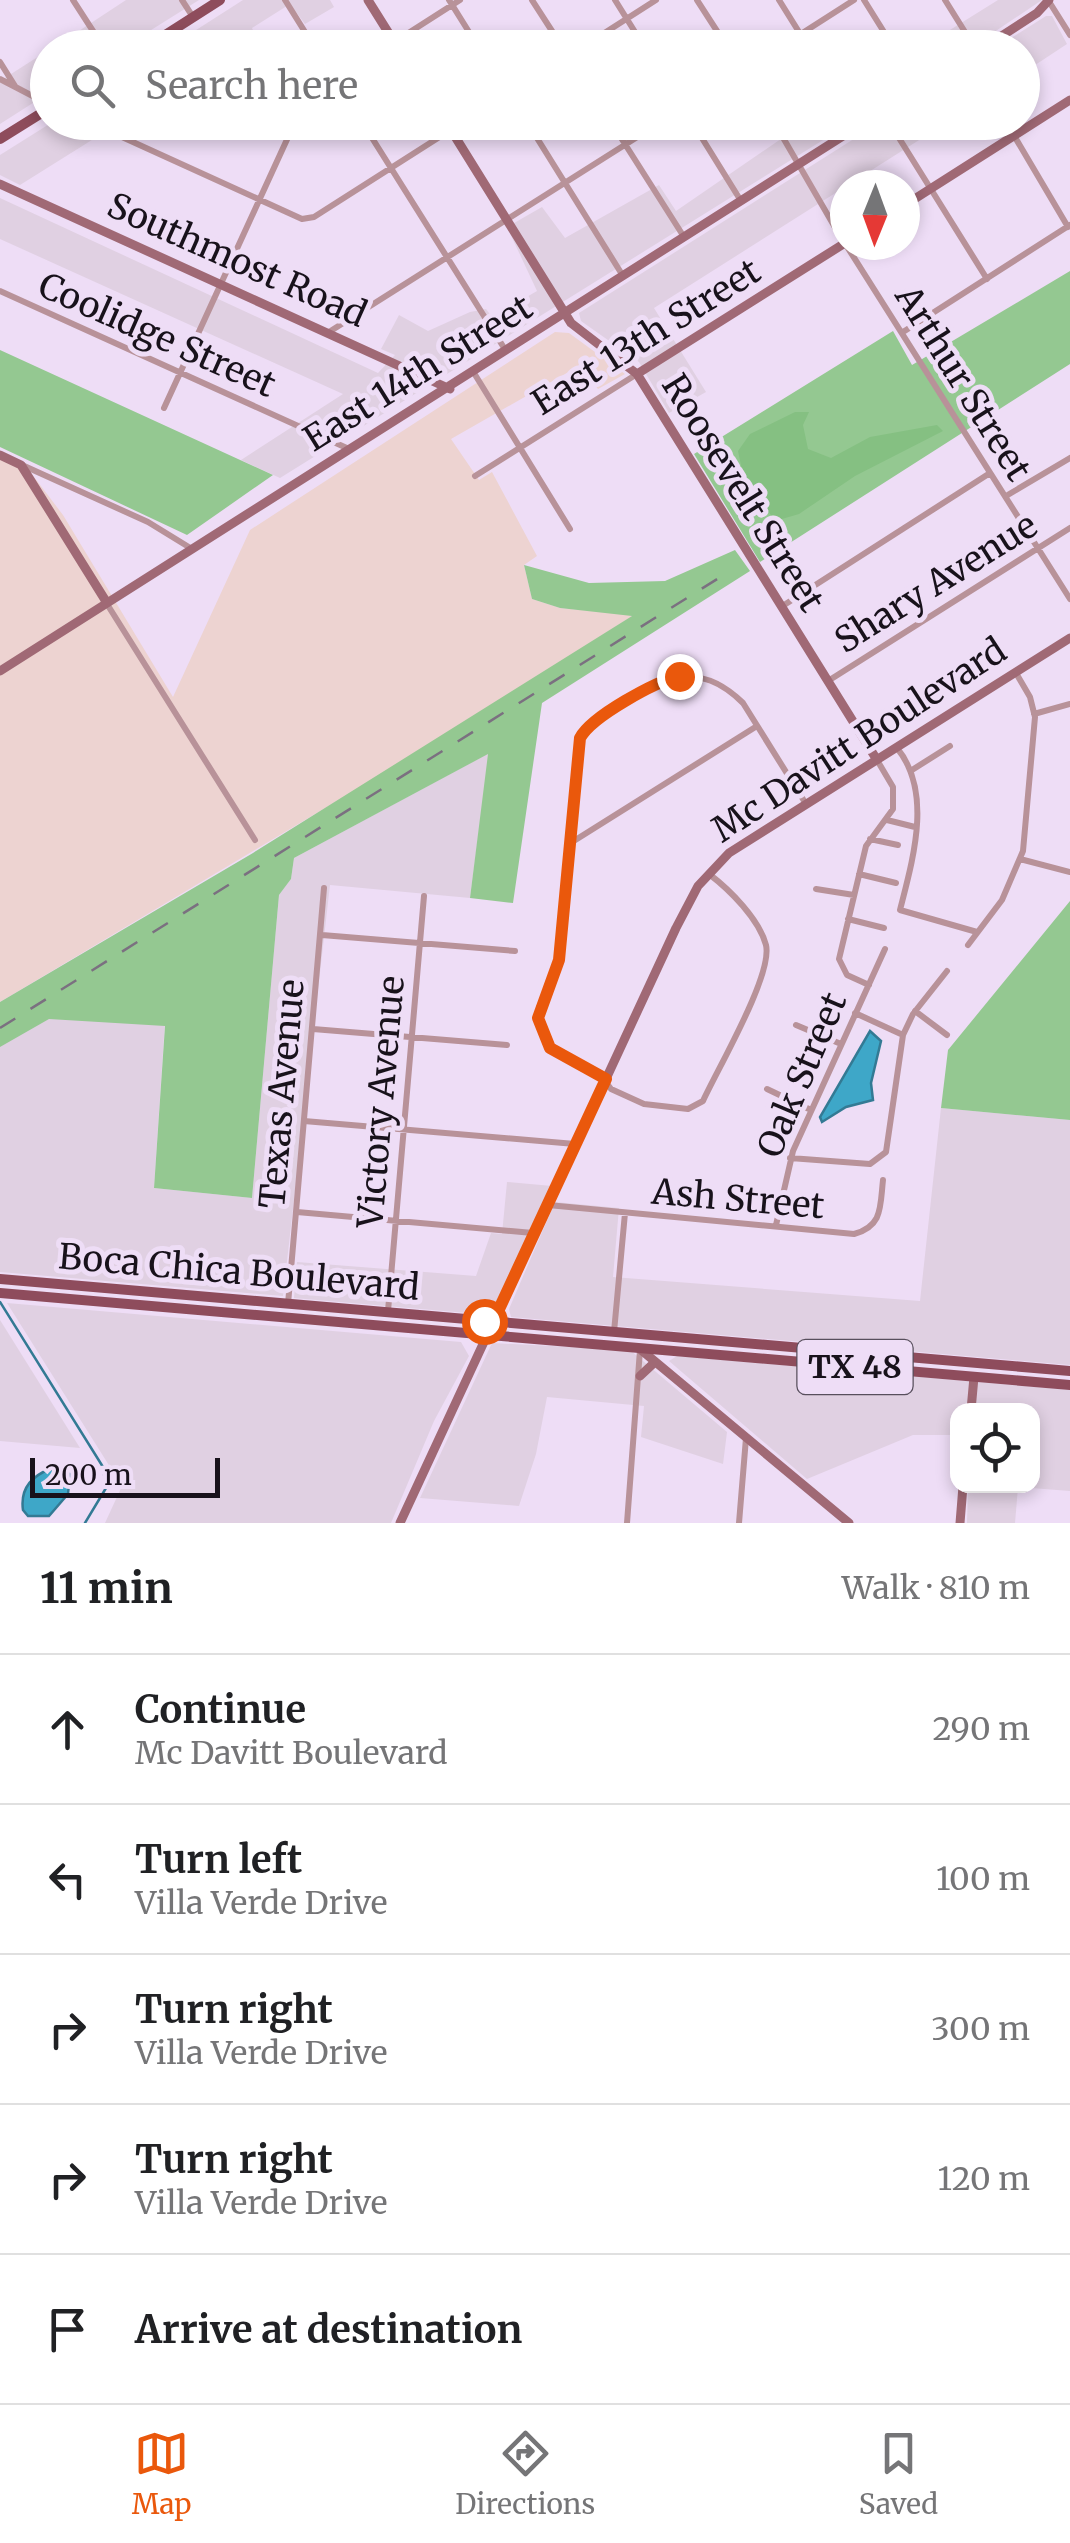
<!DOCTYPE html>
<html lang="en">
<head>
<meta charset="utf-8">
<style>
	body { margin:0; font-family:Merriweather,serif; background:#f6f6f6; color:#202124 }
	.controls { position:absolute; right:30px; bottom:30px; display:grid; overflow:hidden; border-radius:20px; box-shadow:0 5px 15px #0003 }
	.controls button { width:90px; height:90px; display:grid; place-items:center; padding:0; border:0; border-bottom:2px solid #e0e0e0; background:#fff; color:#202124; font:50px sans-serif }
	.compass { position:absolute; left:830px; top:170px; width:90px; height:90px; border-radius:50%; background:#fff; box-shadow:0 5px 15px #0003; rotate:181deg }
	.scale { position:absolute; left:30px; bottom:25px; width:190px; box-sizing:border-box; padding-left:10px; border:5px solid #18121b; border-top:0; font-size:28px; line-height:35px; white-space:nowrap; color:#18121b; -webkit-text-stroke:8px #eeddf6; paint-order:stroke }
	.stop { position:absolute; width:30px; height:30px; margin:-22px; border:8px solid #ea580c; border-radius:50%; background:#fff }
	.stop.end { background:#ea580c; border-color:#fff; box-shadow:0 2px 10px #0008 }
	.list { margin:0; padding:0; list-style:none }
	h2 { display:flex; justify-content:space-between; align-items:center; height:130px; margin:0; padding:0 40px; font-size:42px }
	h2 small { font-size:32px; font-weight:400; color:#757577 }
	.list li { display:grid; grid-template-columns:65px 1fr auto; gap:30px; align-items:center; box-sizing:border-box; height:150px; padding:0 40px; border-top:2px solid #e0e0e0 }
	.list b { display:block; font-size:38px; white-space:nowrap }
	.list p { margin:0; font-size:32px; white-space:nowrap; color:#757577 }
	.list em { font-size:32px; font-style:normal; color:#757577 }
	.icon { flex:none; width:55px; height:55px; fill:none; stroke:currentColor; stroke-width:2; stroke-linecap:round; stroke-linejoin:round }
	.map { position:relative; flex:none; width:1070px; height:1523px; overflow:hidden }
	.search { position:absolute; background:#fff; box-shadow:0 5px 15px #0003; left:30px; right:30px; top:30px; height:110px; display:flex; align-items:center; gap:25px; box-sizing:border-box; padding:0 35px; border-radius:55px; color:#757577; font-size:38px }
	.sheet { height:880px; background:#fff }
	nav { display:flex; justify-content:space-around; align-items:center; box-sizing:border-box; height:140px; border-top:2px solid #e0e0e0; background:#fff; font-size:28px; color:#757577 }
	nav a { display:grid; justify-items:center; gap:5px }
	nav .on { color:#ea580c }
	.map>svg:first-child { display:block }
	.commercial { fill:#e0d0e2 }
	.industrial { fill:#edd3d1 }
	.green { fill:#94c891 }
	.forest { fill:#85c082 }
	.water { fill:#3ea7c8; stroke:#337a94; stroke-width:2.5 }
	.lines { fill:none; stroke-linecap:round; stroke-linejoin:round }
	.stream { stroke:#337a94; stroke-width:2.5 }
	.street { stroke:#b89299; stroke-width:6 }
	.secondary { stroke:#a06975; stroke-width:9 }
	.primary { stroke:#8e4c5c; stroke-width:10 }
	.rail { stroke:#7b7080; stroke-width:2.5; stroke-dasharray:18 18; stroke-linecap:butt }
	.route { stroke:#ea580c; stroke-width:12 }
	.labels { text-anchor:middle; stroke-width:10; stroke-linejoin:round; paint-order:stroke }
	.shield { fill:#eeddf6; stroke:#584f5d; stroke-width:2.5 }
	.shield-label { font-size:32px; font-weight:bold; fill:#18121b }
	.street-label { font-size:35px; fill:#18121b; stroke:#eeddf6 }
</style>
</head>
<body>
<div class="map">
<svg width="1070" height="1523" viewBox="0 0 1070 1523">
	<rect width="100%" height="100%" fill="#eeddf6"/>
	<path class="commercial" d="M126 0H199L124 47 53 48Z
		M243 0H330L334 7 305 24 290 4 252 28 255 35 235 47 168 48Z
		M998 0H1042L972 47 921 48Z
		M1046 16H1052L1067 44 1023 73 1022 48 997 47Z
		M47 51V94L0 124V81Z
		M852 122 280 478 241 460 343 394 0 239V198L378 373 395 355 381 349 399 315 428 331 470 312 486 309 492 317 537 291 507 227 542 207 565 238 659 185 676 211 804 123Z
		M51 123H119L20 185 0 175V155Z
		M879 123H946L654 308 706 392 669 413 639 362 581 321 579 313Z
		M489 753 470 898 330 885 283 1296 0 1272V1043L48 1013 165 1022 154 1188 252 1198 279 895 291 879 294 858Z
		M941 1108 1070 1120V1365L511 1317 509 1309 555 1202 619 1208 613 1277 920 1301Z
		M507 1182 552 1186 490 1315 294 1298 297 1262 476 1276 491 1233 502 1234Z
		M7 1303 461 1342 469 1356 434 1421 391 1523H105L122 1486Z
		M0 1320 80 1448 0 1441Z
		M492 1343 630 1350 727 1432 723 1464 641 1437 644 1406 547 1397 536 1454 519 1506 420 1498Z
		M677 1356 1070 1390V1491L1018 1487 1015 1523H967L968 1486H1032V1410H958L957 1435H913L807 1479 669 1361Z"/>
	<path class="industrial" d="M555 332 569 333 625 374 598 389 579 366 451 439 479 480 492 472 537 556 524 565 532 599 560 608 634 615 424 749 0 1002V459L31 473 63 515 173 697 250 530Z"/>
	<path class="green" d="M1070 271V364L760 562 694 454 893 331 912 365Z
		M0 350 273 475 187 535 0 447Z
		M735 550 750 571 542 703 513 903 470 898 488 754 294 858 291 879 279 895 252 1198 154 1188 165 1026 49 1019 0 1047V1002L253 853 632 616 560 608 532 599 524 565 589 583 665 581Z
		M1070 901V1120L941 1108 948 1050Z"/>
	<path class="forest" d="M795 412H809L803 425 808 449 831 458 870 437 937 425 943 431 855 476 799 514 775 521 743 475 738 451 750 434Z"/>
	<path class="water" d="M870 1031 881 1041 871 1083 873 1100 846 1107 822 1122 820 1117Z
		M50 1469 70 1474 68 1494 49 1516H28L23 1510C20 1489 32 1476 50 1469Z"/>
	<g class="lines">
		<path class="stream" d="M0 1302 103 1467 106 1488 85 1523"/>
		<path class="street" d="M73 0 104 48
			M182 0 193 17
			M285 0 315 48
			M449 0 479 48
			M532 0 563 48
			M615 0 645 48
			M697 0 728 48
			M779 0 809 48
			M864 0 894 48
			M945 0 975 48
			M1048 0 1070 35
			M385 48 460 0
			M581 48 656 0
			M779 48 854 0
			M0 62 15 86
			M0 79 48 104
			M89 122 302 219 314 217 463 122
			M362 122 506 351
			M527 122 623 276
			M611 122 684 237
			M692 122 741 201
			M774 122 844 243
			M889 122 987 279
			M1006 122 1068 227
			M846 245 1070 599
			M0 291 349 449
			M329 332 661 122
			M903 332 1070 225
			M474 373 570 529
			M164 408 295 122
			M22 465 148 522 192 549
			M475 476 637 374
			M1006 496 1070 458
			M107 604 255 840
			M781 607 990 473
			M828 681 1070 528
			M1034 714 1070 704
			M897 748C933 792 913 859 900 910L977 932
			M912 770 950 746
			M887 820 915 827
			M870 839 898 845
			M569 844 757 726
			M1020 859 1070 872
			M709 874C730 890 759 919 766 945 773 975 717 1070 703 1101L688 1109 644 1104 611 1089 599 1073 557 1053 540 1029 539 1008 559 960 580 737C588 724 604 716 617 708 664 679 697 658 743 703L806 804
			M859 874 896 883
			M816 889 854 895
			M848 919 884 928
			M322 935 515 951
			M968 945 1002 900 1023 851 1035 717 1030 697 1016 673
			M869 985 847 975 839 959 866 846 893 809V787L877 760
			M915 1011 947 1035
			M855 1013 903 1035
			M796 1025 841 1044
			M313 1029 507 1045
			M767 1089 811 1110
			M304 1121 575 1144
			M790 1158 870 1164 886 1152 903 1035 913 1014 947 971
			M548 1205 854 1234C883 1226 880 1207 883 1180
			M297 1212 533 1233
			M776 1225 793 1151 885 949
			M288 1304 324 888
			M388 1311 424 896
			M614 1332 625 1213
			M627 1523 640 1350
			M739 1523 746 1438"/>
		<path class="secondary" d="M368 0 398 48
			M983 48 1037 13 1049 0
			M446 122 571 323 637 374 877 760
			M0 184 450 389
			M905 205 1070 100
			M637 374 845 243
			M0 455 21 465 107 603
			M0 671 865 122
			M640 1349 849 1523
			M640 1376 655 1362
			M971 1410 974 1377
			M400 1523 676 928 698 886 729 853 1070 638
			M960 1523 963 1486"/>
		<path class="primary" d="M145 48 220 0
			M0 139 48 109
			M0 1279 1070 1371
			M0 1293 1070 1385"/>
		<path class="rail" d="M0 1028 722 576"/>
	</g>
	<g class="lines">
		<path class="route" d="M484 1321 493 1322 606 1079 550 1048 538 1018 559 960 580 738C592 716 655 682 679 676"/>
	</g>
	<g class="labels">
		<rect class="shield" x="797.5" y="1340" width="115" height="54" rx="8"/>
		<g class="shield-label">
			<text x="855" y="1378">TX 48</text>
		</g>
		<g class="street-label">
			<text transform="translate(237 260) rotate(24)" y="12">Southmost Road</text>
			<text transform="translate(157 335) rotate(24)" y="12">Coolidge Street</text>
			<text transform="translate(646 337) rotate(-32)" y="12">East 13th Street</text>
			<text transform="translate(418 373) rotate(-32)" y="12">East 14th Street</text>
			<text transform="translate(963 383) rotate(58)" y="12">Arthur Street</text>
			<text transform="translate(743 493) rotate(58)" y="12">Roosevelt Street</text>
			<text transform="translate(936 583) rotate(-32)" y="12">Shary Avenue</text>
			<text transform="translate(859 740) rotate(-33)" y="12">Mc Davitt Boulevard</text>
			<text transform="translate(802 1075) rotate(-67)" y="12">Oak Street</text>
			<text transform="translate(282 1094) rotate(-85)" y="12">Texas Avenue</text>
			<text transform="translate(381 1102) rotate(-85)" y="12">Victory Avenue</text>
			<text transform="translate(738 1199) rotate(5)" y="12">Ash Street</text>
			<text transform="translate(239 1272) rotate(5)" y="12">Boca Chica Boulevard</text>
		</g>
	</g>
</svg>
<div class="controls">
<button><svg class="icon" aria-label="locate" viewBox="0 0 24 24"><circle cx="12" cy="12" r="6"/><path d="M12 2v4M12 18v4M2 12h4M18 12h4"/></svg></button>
</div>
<svg class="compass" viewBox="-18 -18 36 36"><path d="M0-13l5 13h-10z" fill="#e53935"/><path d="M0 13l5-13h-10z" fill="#757577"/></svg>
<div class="scale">200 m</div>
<div class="stop" style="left:484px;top:1321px"></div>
<div class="stop end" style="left:679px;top:676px"></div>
<div class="search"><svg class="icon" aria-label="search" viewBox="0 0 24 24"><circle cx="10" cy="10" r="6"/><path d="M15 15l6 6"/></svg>Search here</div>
</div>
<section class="sheet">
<h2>11 min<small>Walk · 810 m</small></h2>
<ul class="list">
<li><svg class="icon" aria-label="ahead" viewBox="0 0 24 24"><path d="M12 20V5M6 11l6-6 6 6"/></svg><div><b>Continue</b><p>Mc Davitt Boulevard</p></div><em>290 m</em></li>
<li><svg class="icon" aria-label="left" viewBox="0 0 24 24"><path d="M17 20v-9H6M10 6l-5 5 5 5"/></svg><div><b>Turn left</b><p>Villa Verde Drive</p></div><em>100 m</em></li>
<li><svg class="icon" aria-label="right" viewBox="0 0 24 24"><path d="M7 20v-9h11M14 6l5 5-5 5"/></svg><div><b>Turn right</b><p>Villa Verde Drive</p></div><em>300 m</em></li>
<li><svg class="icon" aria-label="right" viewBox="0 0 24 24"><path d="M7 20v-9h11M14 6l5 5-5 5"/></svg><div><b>Turn right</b><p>Villa Verde Drive</p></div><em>120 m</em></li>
<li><svg class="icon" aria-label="arrive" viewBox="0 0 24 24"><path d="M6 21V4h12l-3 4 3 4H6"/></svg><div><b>Arrive at destination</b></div></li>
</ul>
</section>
<nav>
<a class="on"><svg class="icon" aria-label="map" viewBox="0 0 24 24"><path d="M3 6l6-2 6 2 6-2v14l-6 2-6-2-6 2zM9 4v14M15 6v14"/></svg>Map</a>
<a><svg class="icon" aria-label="directions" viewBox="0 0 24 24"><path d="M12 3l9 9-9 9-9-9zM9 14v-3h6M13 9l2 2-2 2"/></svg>Directions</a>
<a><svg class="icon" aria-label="saved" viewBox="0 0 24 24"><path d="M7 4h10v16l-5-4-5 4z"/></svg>Saved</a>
</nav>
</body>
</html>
